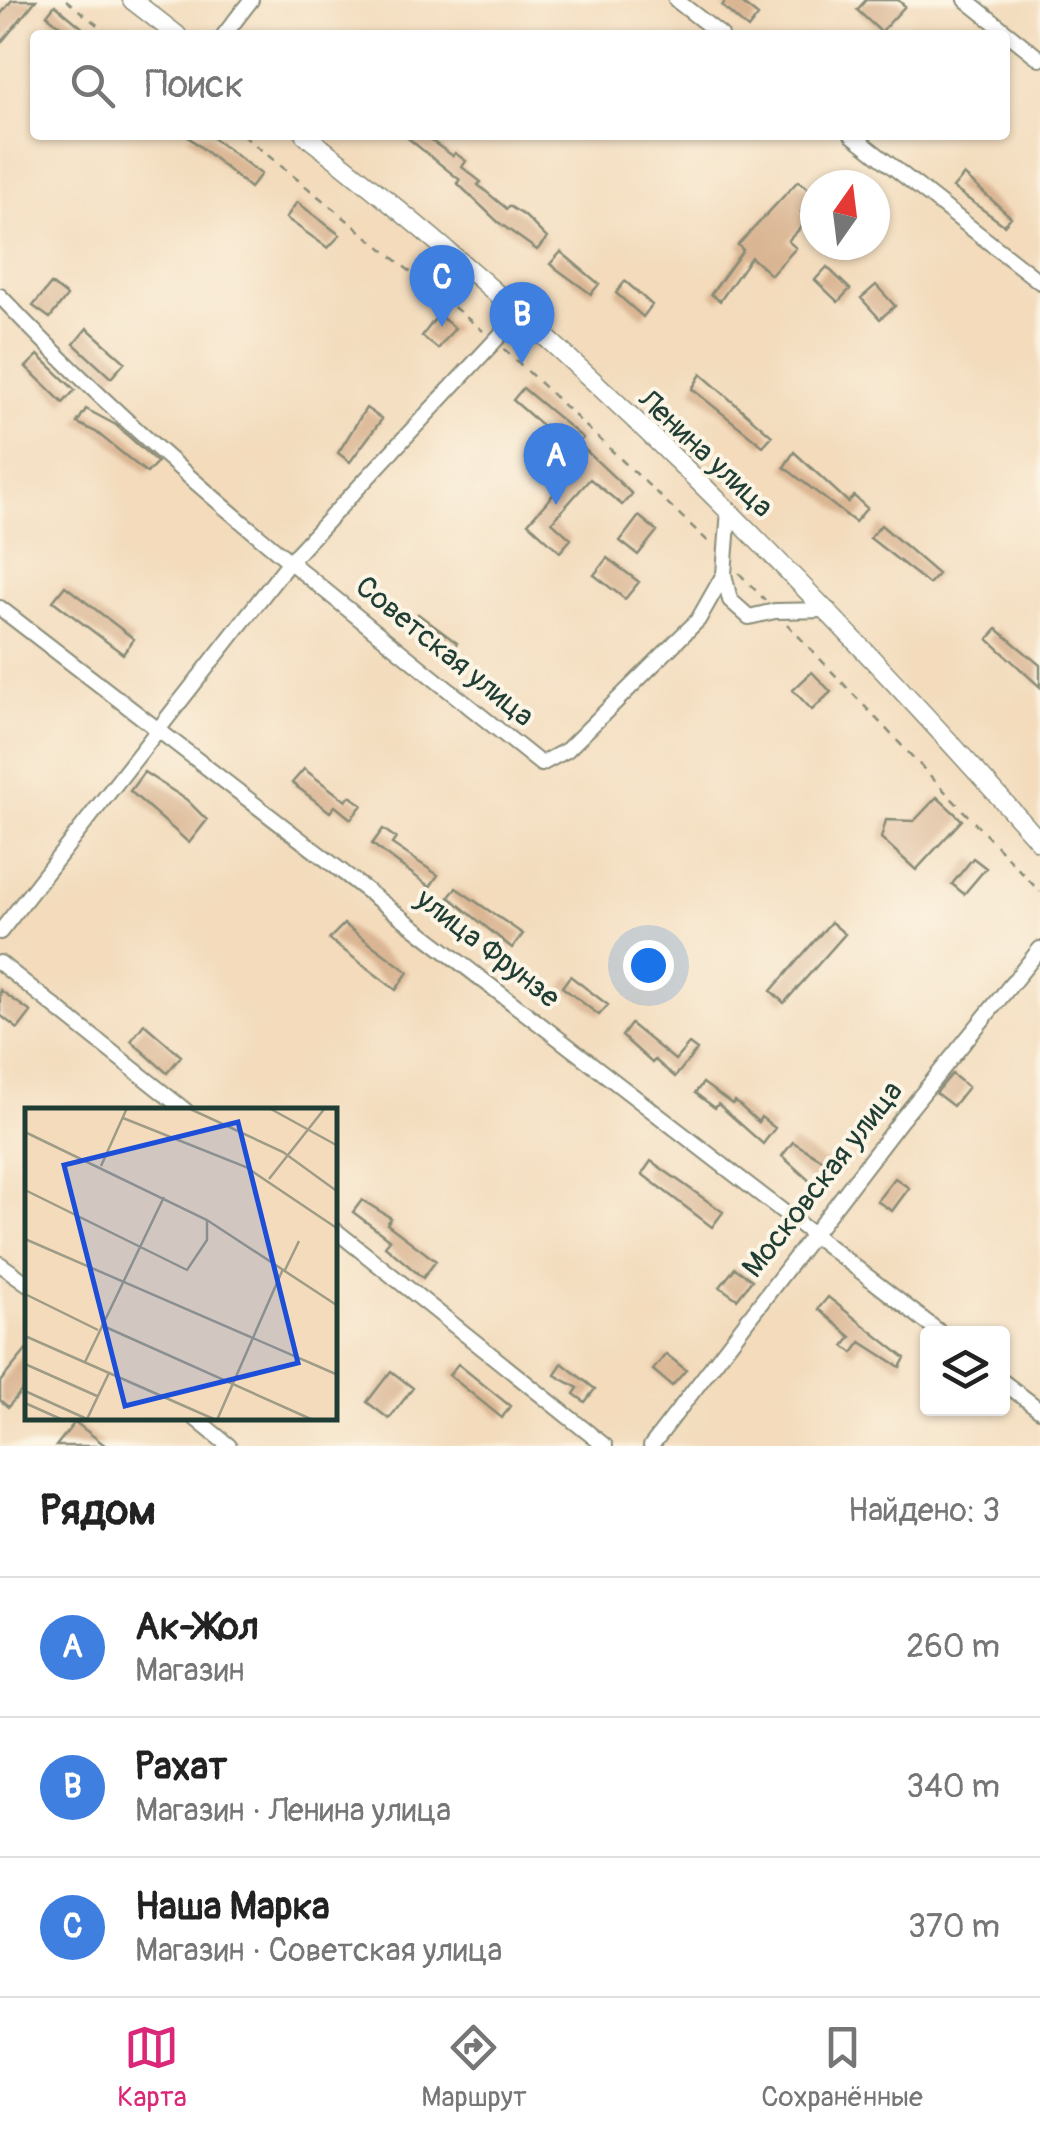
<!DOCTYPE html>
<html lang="ru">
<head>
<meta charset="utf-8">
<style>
	body { margin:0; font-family:Pangolin,sans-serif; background:#f2f2f2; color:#222 }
	.controls { position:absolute; right:30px; bottom:30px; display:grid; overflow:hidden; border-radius:10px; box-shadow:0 2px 8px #0004 }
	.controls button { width:90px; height:90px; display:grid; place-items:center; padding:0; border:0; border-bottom:2px solid #e0e0e0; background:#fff; color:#222; font:50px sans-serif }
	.compass { position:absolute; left:800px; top:170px; width:90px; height:90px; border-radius:50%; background:#fff; box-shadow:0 2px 8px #0004; rotate:14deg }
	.you { position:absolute; left:648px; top:965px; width:35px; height:35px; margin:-25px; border:8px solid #fff; border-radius:50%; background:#1a73e8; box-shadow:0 0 0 15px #1a73e833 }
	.badge { display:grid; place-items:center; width:65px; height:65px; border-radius:50%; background:#db2777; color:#fff; font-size:32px; font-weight:700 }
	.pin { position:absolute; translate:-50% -82px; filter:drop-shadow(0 2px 5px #0008) }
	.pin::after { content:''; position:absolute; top:52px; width:35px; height:30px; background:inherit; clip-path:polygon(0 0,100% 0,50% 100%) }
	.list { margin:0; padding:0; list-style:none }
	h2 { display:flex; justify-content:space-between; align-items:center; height:130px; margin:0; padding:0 40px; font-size:42px }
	h2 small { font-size:32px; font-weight:400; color:#767676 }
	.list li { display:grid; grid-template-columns:65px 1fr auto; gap:30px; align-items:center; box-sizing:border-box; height:140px; padding:0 40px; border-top:2px solid #e0e0e0 }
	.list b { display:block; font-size:38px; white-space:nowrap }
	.list p { margin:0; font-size:32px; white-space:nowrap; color:#767676 }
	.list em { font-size:32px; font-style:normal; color:#767676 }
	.icon { flex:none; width:55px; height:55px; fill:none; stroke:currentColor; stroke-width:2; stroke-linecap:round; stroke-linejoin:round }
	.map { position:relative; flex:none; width:1040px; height:1446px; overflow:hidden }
	.search { position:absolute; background:#fff; box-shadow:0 2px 8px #0004; left:30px; right:30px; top:30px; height:110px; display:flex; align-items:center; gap:25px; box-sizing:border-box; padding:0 35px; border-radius:10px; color:#767676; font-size:38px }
	.sheet { height:550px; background:#fff }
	nav { display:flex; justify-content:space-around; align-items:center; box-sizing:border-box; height:140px; border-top:2px solid #e0e0e0; background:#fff; font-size:28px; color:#767676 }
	nav a { display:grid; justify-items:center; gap:5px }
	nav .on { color:#db2777 }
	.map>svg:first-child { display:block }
	.building { fill:#dab593 }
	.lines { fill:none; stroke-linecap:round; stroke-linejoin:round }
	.minor-casing { stroke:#898c78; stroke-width:18 }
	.major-casing { stroke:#898c78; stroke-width:21 }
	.path { stroke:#898c78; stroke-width:2.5; stroke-dasharray:8 8; stroke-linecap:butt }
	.minor { stroke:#fff; stroke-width:14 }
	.major { stroke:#fff; stroke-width:18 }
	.labels { text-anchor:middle; stroke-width:8; stroke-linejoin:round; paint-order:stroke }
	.street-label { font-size:30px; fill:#1f3d34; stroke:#fcf5e5 }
	.inset-road { fill:none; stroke:#9e9c86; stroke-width:2.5 }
	.view { fill:#1d4ed8; fill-opacity:0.15; stroke:#1d4ed8; stroke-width:5 }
	.inset-edge { fill:none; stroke:#1f3d34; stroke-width:5 }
</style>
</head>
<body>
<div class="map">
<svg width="1040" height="1446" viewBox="0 0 1040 1446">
	<rect width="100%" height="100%" fill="#fcf5e5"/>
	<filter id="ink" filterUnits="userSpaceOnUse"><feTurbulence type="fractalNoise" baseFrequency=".01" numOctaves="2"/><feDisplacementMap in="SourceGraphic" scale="20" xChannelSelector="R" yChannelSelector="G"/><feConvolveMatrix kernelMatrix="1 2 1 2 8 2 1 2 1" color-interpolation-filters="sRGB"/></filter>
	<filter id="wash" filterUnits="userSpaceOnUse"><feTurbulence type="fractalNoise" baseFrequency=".0048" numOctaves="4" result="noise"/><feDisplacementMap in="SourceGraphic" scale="40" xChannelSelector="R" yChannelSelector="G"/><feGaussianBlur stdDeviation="2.25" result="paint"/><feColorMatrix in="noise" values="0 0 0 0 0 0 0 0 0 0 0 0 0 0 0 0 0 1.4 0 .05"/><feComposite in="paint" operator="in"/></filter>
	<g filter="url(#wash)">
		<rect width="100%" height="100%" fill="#f3dbbc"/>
		<g id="blocks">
			<path class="building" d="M12 0H36L0 44V15Z
				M726 0H738L758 16 748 29 722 6Z
				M866 0H898L905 6 881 32 857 10Z
				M55 5 91 35H71L47 15Z
				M186 135H209L261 174 250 188Z
				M404 135H423L453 156 455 153 466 161 462 167 481 182 478 185 507 209 509 206 525 216 547 238 537 250 498 222 457 183 460 180Z
				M964 175 1011 217 1004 225 953 188Z
				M798 181 815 194 801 212 809 219 788 241 796 248 771 275 751 257 720 301 711 294 743 250 738 245Z
				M297 202 340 235 328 248 286 218Z
				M561 252 599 284 591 294 550 264Z
				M827 267 850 289 838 302 815 280Z
				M625 281 652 305 643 317 616 293Z
				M51 284 67 296 50 318 33 306Z
				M876 285 895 306 880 319 861 298Z
				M438 315 455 328 438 349 422 336Z
				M87 328 125 362 111 378 74 344Z
				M38 355 75 390 63 403 26 367Z
				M701 374 772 436 763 446 692 389Z
				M523 388 583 438 578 443 632 494 622 505 590 479 552 522 571 539 560 552 528 523 583 461 513 400Z
				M366 408 382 419 350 462 338 453Z
				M86 409 116 425 157 462 147 473 96 432 77 423Z
				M794 452 848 502 854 496 867 508 855 522 784 467Z
				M639 516 657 531 638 555 620 541Z
				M881 525 938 574 929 584 870 538Z
				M607 558 639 582 625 599 594 575Z
				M65 586 134 639 123 654 53 601Z
				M418 614 457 643 447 656 408 626Z
				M997 629 1040 665V687L988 639Z
				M812 672 831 692 812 710 793 690Z
				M304 769 346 801 350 796 362 805 351 819 335 806 330 812 292 783Z
				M144 772 187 800 207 820 189 843 130 791Z
				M937 797 962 820 916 870 881 838 886 820 914 821Z
				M383 829 396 838 392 844 438 875 430 887 372 844Z
				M973 858 986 868 964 894 952 884Z
				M456 888 523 934 512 948 449 897Z
				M831 922 845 934 784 1003 771 991Z
				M344 924 408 972 396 990 329 939Z
				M570 976 608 1005 599 1015 562 987Z
				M0 990 31 1012 18 1029 0 1015Z
				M144 1024 181 1056 167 1073 131 1041Z
				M631 1024 675 1060 689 1044 697 1050 675 1077 655 1060 652 1063 622 1036Z
				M952 1074 968 1087 953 1106 936 1093Z
				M703 1083 732 1104 735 1101 758 1122 761 1117 775 1128 763 1144 718 1104 715 1108 695 1093Z
				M793 1142 829 1164 813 1184 782 1156Z
				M651 1161 723 1212 712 1227 642 1174Z
				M895 1178 909 1188 892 1211 877 1201Z
				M362 1200 391 1218 387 1224 436 1261 423 1278 385 1246 390 1240 353 1212Z
				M735 1268 752 1280 737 1299 720 1287Z
				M828 1297 905 1358 900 1367 861 1342 853 1353 844 1346 851 1337 818 1309Z
				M28 1348V1383L8 1407 0 1400V1382Z
				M666 1354 686 1370 672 1386 653 1370Z
				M562 1363 595 1389 585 1402 574 1394 578 1388 555 1375Z
				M458 1364 510 1406 502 1418 449 1375Z
				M391 1371 413 1388 389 1419 367 1402Z
				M75 1422 106 1446H56Z"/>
		</g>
	</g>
	<g filter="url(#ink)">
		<use href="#blocks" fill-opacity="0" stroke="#898c78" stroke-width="2.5"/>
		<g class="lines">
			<g class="minor-casing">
				<path id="minor" d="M676 0 721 35
					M966 0 1040 59
					M224 35 251 0
					M852 135 1040 282
					M0 296C163 469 356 615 541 764L567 750 698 620 724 574 729 510
					M724 574 730 600 749 617 775 611 829 610
					M0 608 942 1334
					M0 932 290 561 518 316
					M0 963 186 1111
					M335 1230 605 1446
					M0 1264 28 1284
					M1002 1381 1040 1410
					M195 1418 229 1446
					M651 1446 901 1120 1040 949"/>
			</g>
			<g class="major-casing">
				<path id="major" d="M132 0 177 35
					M305 135C574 343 814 589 1040 842"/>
			</g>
			<path class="path" d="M66 0 110 35
				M243 135 483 331
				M504 349 713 546
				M739 573 765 600
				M787 624 1040 892"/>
			<use href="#minor" class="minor"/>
			<use href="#major" class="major"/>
		</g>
	</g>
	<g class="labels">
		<g class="street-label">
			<text transform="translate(706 453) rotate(43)" y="10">Ленина улица</text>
			<text transform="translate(445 651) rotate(39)" y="10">Советская улица</text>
			<text transform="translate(488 948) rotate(38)" y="10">улица Фрунзе</text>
			<text transform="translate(822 1179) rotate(-52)" y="10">Московская улица</text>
		</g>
	</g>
	<g transform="translate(25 1108)">
		<rect width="312" height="312" fill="#f3dbbc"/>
		<path class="inset-road" d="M163 0 258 44 313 84M244 0 313 38M98 10 221 59 313 121M0 24 182 112 313 198M76 58 102 0M244 71 300 0M0 82 162 162 182 132V113M0 131 313 267M260 162 274 133M0 186 73 222M76 217 288 312M0 228 191 312M60 254 139 89M0 256 72 288M0 283 62 311 84 265M0 295 38 312M192 312 258 161"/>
		<path class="view" d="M213 14 273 255 100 298 39 57Z"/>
		<rect width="312" height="312" class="inset-edge"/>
	</g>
</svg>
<div class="controls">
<button><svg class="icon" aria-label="layers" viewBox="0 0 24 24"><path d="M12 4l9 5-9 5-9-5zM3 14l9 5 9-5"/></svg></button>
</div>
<svg class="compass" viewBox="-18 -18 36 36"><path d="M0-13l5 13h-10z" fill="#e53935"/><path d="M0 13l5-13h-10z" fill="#767676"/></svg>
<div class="you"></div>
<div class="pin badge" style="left:556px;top:505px;background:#3f7fe0">A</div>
<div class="pin badge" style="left:522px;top:364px;background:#3f7fe0">B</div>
<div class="pin badge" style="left:442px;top:327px;background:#3f7fe0">C</div>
<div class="search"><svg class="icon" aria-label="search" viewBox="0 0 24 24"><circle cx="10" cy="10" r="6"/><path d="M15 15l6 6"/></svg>Поиск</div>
</div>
<section class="sheet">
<h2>Рядом<small>Найдено: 3</small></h2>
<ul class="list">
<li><span class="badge" style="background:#3f7fe0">A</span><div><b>Ак-Жол</b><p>Магазин</p></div><em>260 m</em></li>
<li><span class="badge" style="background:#3f7fe0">B</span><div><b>Рахат</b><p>Магазин · Ленина улица</p></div><em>340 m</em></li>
<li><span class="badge" style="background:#3f7fe0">C</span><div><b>Наша Марка</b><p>Магазин · Советская улица</p></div><em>370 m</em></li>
</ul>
</section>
<nav>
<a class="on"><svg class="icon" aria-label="map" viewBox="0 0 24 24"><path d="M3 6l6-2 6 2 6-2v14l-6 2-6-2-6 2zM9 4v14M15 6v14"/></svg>Карта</a>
<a><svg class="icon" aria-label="directions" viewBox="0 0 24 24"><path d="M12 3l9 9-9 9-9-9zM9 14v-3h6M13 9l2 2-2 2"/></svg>Маршрут</a>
<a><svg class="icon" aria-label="saved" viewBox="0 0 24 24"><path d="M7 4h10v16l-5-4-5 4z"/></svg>Сохранённые</a>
</nav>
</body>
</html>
